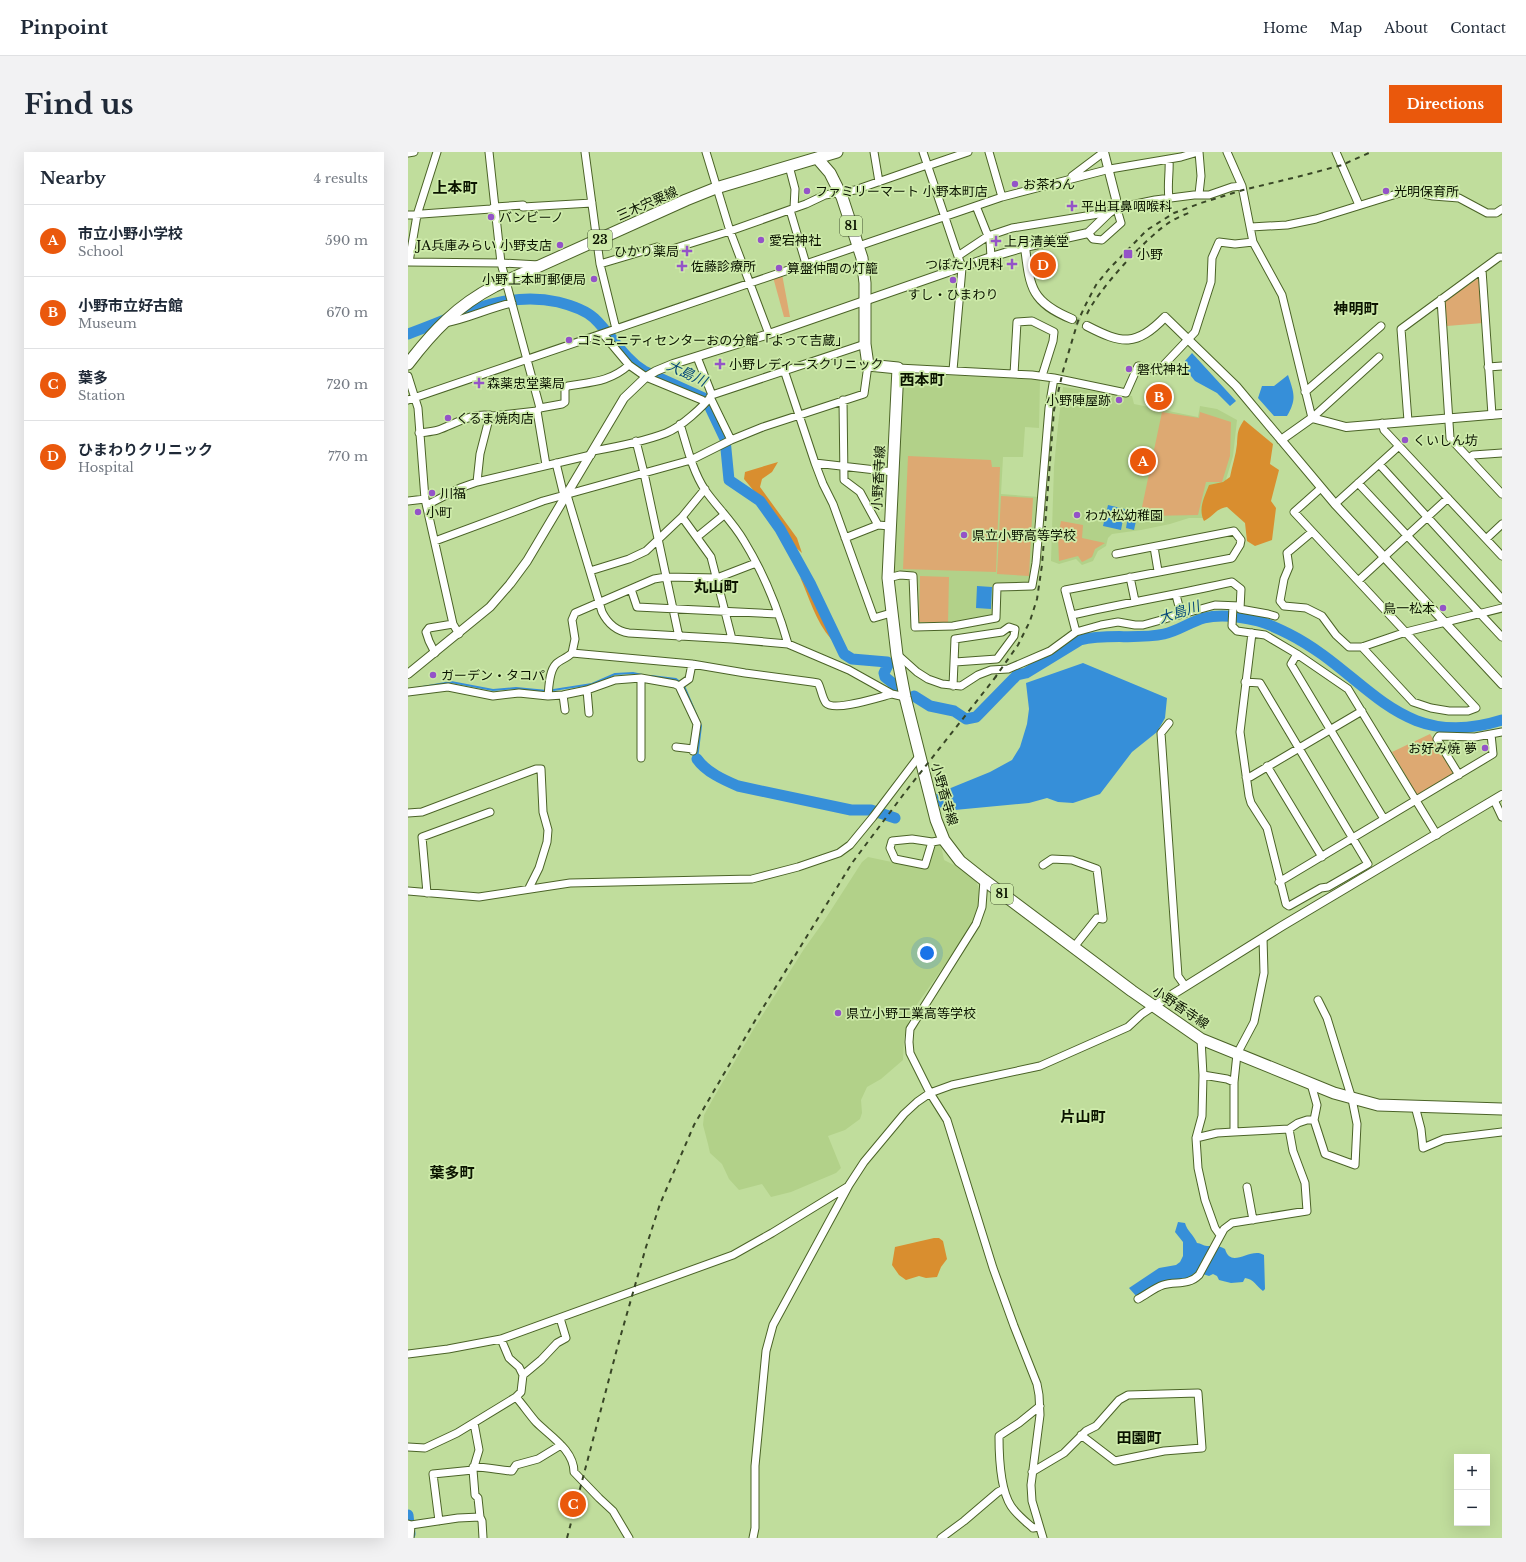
<!DOCTYPE html>
<html lang="en">
<head>
<meta charset="utf-8">
<style>
	body { margin:0; font-family:"Libre Baskerville","Noto Sans JP",serif; background:#f2f2f3; color:#1f2937 }
	.controls { position:absolute; right:12px; bottom:12px; display:grid; overflow:hidden; border-radius:0px; box-shadow:0 4px 16px #0002 }
	.controls button { width:36px; height:36px; display:grid; place-items:center; padding:0; border:0; border-bottom:1px solid #e0e1e3; background:#fff; color:#1f2937; font:20px sans-serif }
	.you { position:absolute; left:519px; top:801px; width:14px; height:14px; margin:-10px; border:3px solid #fff; border-radius:50%; background:#1a73e8; box-shadow:0 0 0 6px #1a73e833 }
	.badge { display:grid; place-items:center; width:26px; height:26px; border-radius:50%; background:#ea580c; color:#fff; font-size:13px; font-weight:700 }
	.pin { position:absolute; translate:-50% -50%; border:2px solid #fff; box-shadow:0 1px 4px #0006 }
	.list { margin:0; padding:0; list-style:none }
	h2 { display:flex; justify-content:space-between; align-items:center; height:52px; margin:0; padding:0 16px; font-size:17px }
	h2 small { font-size:13px; font-weight:400; color:#747a83 }
	.list li { display:grid; grid-template-columns:26px 1fr auto; gap:12px; align-items:center; box-sizing:border-box; height:72px; padding:0 16px; border-top:1px solid #e0e1e3 }
	.list b { display:block; font-size:15px; white-space:nowrap }
	.list p { margin:0; font-size:13px; white-space:nowrap; color:#747a83 }
	.list em { font-size:13px; font-style:normal; color:#747a83 }
	.map { position:relative; flex:none; width:1094px; height:1386px; overflow:hidden; border-radius:0px }
	header { display:flex; align-items:center; gap:24px; box-sizing:border-box; height:56px; padding:0 20px; background:#fff; border-bottom:1px solid #e0e1e3 }
	header strong { font-size:19px }
	nav { display:flex; gap:22px; margin-inline-start:auto; font-size:14px }
	.intro { display:flex; align-items:center; justify-content:space-between; box-sizing:border-box; height:96px; padding:0 24px }
	h1 { margin:0; font-size:28px }
	.button { padding:10px 18px; border-radius:0px; background:#ea580c; color:#fff; font-size:14px; font-weight:700 }
	main { display:flex; gap:24px; padding:0 24px }
	aside { flex:1; background:#fff; border-radius:0px; box-shadow:0 4px 16px #0002 }
	.map>svg:first-child { display:block }
	.built { fill:#b2d189 }
	.green { fill:#dda972 }
	.forest { fill:#d98e2f }
	.water { fill:#368fd9 }
	.lines { fill:none; stroke-linecap:round; stroke-linejoin:round }
	.stream { stroke:#368fd9; stroke-width:2 }
	.river { stroke:#368fd9; stroke-width:11 }
	.tertiary-tunnel { stroke:#a5bf85; stroke-width:8; stroke-dasharray:8 4; stroke-linecap:butt }
	.minor-casing { stroke:#4b6327; stroke-width:9 }
	.tertiary-casing { stroke:#4b6327; stroke-width:10 }
	.primary-casing { stroke:#4b6327; stroke-width:13 }
	.minor { stroke:#fff; stroke-width:7 }
	.tertiary { stroke:#fff; stroke-width:8 }
	.primary { stroke:#fff; stroke-width:11 }
	.rail { stroke:#384626; stroke-width:2; stroke-dasharray:5 5; stroke-linecap:butt }
	.poi-dot { fill:#9453c8; stroke:#cdeaa9; stroke-width:1.5 }
	.labels { text-anchor:middle; stroke-width:3.5; stroke-linejoin:round; paint-order:stroke }
	.shield { fill:#cdeaa9; stroke:#455433; stroke-width:1 }
	.shield-label { font-size:12px; font-weight:bold; fill:#0b1400 }
	.poi-label { font-size:13px; fill:#0b1400; stroke:#cdeaa9; text-anchor:start }
	.street-label { font-size:13px; fill:#0b1400; stroke:#cdeaa9 }
	.water-label { font-size:14px; font-style:italic; fill:#064979; stroke:#cdeaa9 }
	.quarter-label { font-size:15px; font-weight:bold; fill:#0b1400; stroke:#cdeaa9 }
</style>
</head>
<body>
<header>
<strong>Pinpoint</strong>
<nav><a>Home</a><a>Map</a><a>About</a><a>Contact</a></nav>
</header>
<div class="intro"><h1>Find us</h1><a class="button">Directions</a></div>
<main>
<aside>
<h2>Nearby<small>4 results</small></h2>
<ul class="list">
<li><span class="badge">A</span><div><b>市立小野小学校</b><p>School</p></div><em>590 m</em></li>
<li><span class="badge">B</span><div><b>小野市立好古館</b><p>Museum</p></div><em>670 m</em></li>
<li><span class="badge">C</span><div><b>葉多</b><p>Station</p></div><em>720 m</em></li>
<li><span class="badge">D</span><div><b>ひまわりクリニック</b><p>Hospital</p></div><em>770 m</em></li>
</ul>
</aside>
<div class="map">
<svg width="1094" height="1386" viewBox="0 0 1094 1386">
	<rect width="100%" height="100%" fill="#c0dd9c"/>
	<path class="built" d="M497 221 632 228 631 276 617 275 615 305H595L593 342 631 345 624 426 620 431 587 434 586 466 544 473 509 474 508 423 483 422 492 225Z
		M655 235 724 244 726 252 790 265 792 254 809 257 829 268 825 304 817 331 795 366H781L762 372 733 378 704 382 700 386 698 394 690 399 685 409 674 413 668 407 651 412 643 409 646 315 650 273Z
		M531 691 533 693 536 708 550 715H553L568 729 571 737V751L562 777 510 851 500 871 496 886 495 908 473 927 459 935 453 948 454 961 452 967 437 978 420 984 433 1016 428 1021 383 1040 363 1045 354 1032 331 1038 321 1027 314 1012 302 1001 300 992 295 973 296 963 306 945 345 878 396 797 416 769 454 710 460 705 517 717 520 713 525 694Z"/>
	<path class="green" d="M374 122 382 165H376L365 125Z
		M1072 125 1075 171 1039 174 1037 149Z
		M754 260 791 266 792 260 823 270 822 304 814 330H798L790 363 740 364 741 357 734 355Z
		M500 304 583 308 584 315H592L588 420 495 417Z
		M593 344 625 346 621 424 589 422Z
		M653 369 675 373 674 386 697 391 687 397 684 405 674 410 670 404 651 409 650 384Z
		M512 424 541 425 540 471 511 470Z
		M1022 582 1045 619V623L1012 643 1008 641 984 600Z"/>
	<path class="forest" d="M836 268 865 292 862 312 871 318 863 349 868 356 864 388 847 394 839 389 837 371 819 355C807 357 806 364 796 369 790 357 796 346 801 333L815 330 822 325C824 314 828 303 829 292 830 280 829 279 836 268Z
		M370 310 364 320 354 327 352 335 389 386 394 401 386 394 371 369 336 327 337 320Z
		M392 425 404 442 427 487H423C408 470 401 445 392 425Z
		M526 1086H531L535 1089 539 1107 533 1115 529 1125 518 1126 511 1124 498 1128 491 1123 484 1113 487 1095Z"/>
	<path class="water" d="M784 201 828 249 822 254 809 241 787 229 779 219 777 209Z
		M880 223C886 241 889 247 879 264H866L850 246 854 234H866Z
		M700 353 717 357 713 378 695 374Z
		M721 358 730 360 726 378 718 376Z
		M569 434 584 435 583 457 568 456Z
		M675 511 759 546 757 566 749 580 724 600 692 642 665 651 650 650 639 646 621 651 536 659 531 654 528 642 582 620 604 608 612 595 619 572 621 557 618 531Z
		M770 1070 777 1071C779 1079 786 1083 789 1091 793 1091 795 1094 799 1094 806 1094 811 1093 817 1097 823 1118 843 1094 856 1103L857 1137 855 1139C848 1134 846 1127 837 1126L835 1130 823 1131 811 1128 809 1124 805 1122 801 1124 788 1120 784 1123 783 1127 752 1131 729 1145 721 1136 751 1116 768 1113 772 1110 775 1104V1090L767 1080Z"/>
	<g class="lines">
		<path class="stream" d="M243 524 268 527 273 531
			M276 534 293 574 289 607
			M9 536 43 530 85 538 108 536 139 539 184 532 207 522 225 521 234 523"/>
		<path class="river" d="M0 182C50 164 96 138 150 150 162 153 176 157 186 166 204 183 215 206 236 219L298 247 317 287 321 328 352 349 372 377 403 433 436 502 444 507 479 510 480 513 476 521 477 525 492 537
			M506 544 522 554 546 559 558 567 568 565 571 562 609 523 618 521 672 488C699 481 729 488 756 482 770 479 782 470 796 466 812 462 834 465 850 469 861 472 871 477 881 482 960 522 990 601 1094 568
			M289 607C298 620 316 628 330 634L443 658H463L487 666
			M0 1363 2 1382"/>
		<path class="tertiary-tunnel" d="M664 167 679 174"/>
		<g class="minor-casing">
			<path id="minor" d="M81 0 93 111 132 256 129 259 138 313
				M177 0 192 112 208 177
				M298 0 322 79 361 182
				M466 0 471 30
				M515 0 554 116 545 218
				M581 0 594 45
				M791 0 793 24 791 42
				M819 0 834 34 845 90 874 143 904 266 971 205
				M928 0 951 53
				M0 1 6 0
				M381 14 387 37 386 56
				M519 14 560 0
				M664 24 696 0
				M761 46C759 33 762 20 761 7
				M568 54 582 89 583 105
				M382 58 398 112
				M0 63 83 57 87 55 115 53V55L184 51
				M843 75 879 73 908 67 995 40H1007L1025 44 1051 46 1079 61H1088L1094 57
				M680 81 685 87 694 88 713 71 708 54H718L747 48 786 43H801L824 35 834 34
				M550 104 580 84 604 76 703 60
				M0 110 93 111 131 113
				M1 110 9 63 29 0
				M192 112 249 95 258 99 322 79 398 52 417 43 447 38 519 13
				M1074 118 1084 263
				M1033 147 1042 286 1094 342
				M37 171C60 167 81 156 104 151
				M195 182 221 213 238 225 294 248 297 251
				M289 205 304 243
				M1080 215 1094 214
				M490 216 624 223 646 226 718 241 730 214 751 218 787 180 803 130 804 106 811 90 827 92 845 90
				M376 218 407 311 485 320
				M606 222 609 170 624 169 646 180 645 189 634 224
				M0 224 10 256 17 347 45 472 51 482
				M897 240 973 174
				M302 245 323 288
				M0 248 594 45 702 17 773 5 790 0
				M435 248 436 328 452 340 470 373
				M132 256 154 252 157 250V236L160 234C183 230 202 230 221 213
				M1000 269 993 177 1091 105H1094
				M974 271 976 278 1094 404
				M272 272C279 294 284 318 297 338 309 355 325 370 336 389 355 420 370 457 380 492
				M11 281C17 280 24 280 30 278 47 272 67 259 85 264L129 259
				M228 289 236 321 271 485
				M185 299C208 295 237 289 258 281 273 275 295 255 304 243L457 192
				M1061 306 1065 303 1094 301
				M148 311 156 344
				M407 311 415 332 425 352 466 466 483 461
				M971 312 1094 447
				M69 330 72 302 82 263
				M950 331 1094 485
				M913 336 886 360 1068 556 1060 559H1041L1023 556 1005 550 954 495
				M159 343 194 460C200 472 208 479 221 481L324 487 380 492 441 518 484 542 497 545
				M0 349 17 347
				M927 352 991 294
				M19 353 52 336 69 330 183 303
				M274 365 303 405 324 487
				M904 380 879 401 881 415 876 427 872 449 876 454 898 456 914 464 928 483 941 495H954L998 480 1094 456
				M289 385 316 363
				M437 386 470 373 482 374
				M1078 387 1094 372
				M27 389 135 349 283 308 323 288 355 275 456 242 460 213
				M746 395 750 419
				M182 419 221 407 238 399 274 365 297 337
				M722 425 727 449
				M480 426 492 423 505 424 507 475 545 474 588 466 589 435 624 434 628 411 641 256 646 226
				M950 429 1040 346
				M223 437 229 455 370 462
				M768 443 773 462
				M825 454 824 474 829 479 857 483 889 502 940 537 1029 683
				M664 463C717 451 771 442 824 430L833 437 832 457 860 462 867 464
				M668 480 657 438 824 406 832 393 833 388 826 379 708 402
				M27 501 21 489 18 480 21 476 45 472
				M164 501 284 512 337 521 404 530 410 531C413 536 414 546 418 551 426 560 472 545 484 542
				M889 502 883 512 976 667
				M490 503 509 520 520 527 534 532 553 534 570 523 583 518 600 517 642 499 668 480 693 473 710 470 727 473H735L807 453 832 454
				M837 530 852 531 960 712 920 735 913 736 881 754 878 752 859 676 843 651 841 644 832 580 844 481
				M271 534 281 527 284 512
				M545 534 547 487 594 480 601 475 607 477 606 484 589 507 547 510
				M179 538 181 561
				M0 540 40 535 85 544 111 541 140 544 155 543 179 538 207 528 233 526 267 532 271 534 289 572 285 599
				M155 543 157 558
				M140 544C141 535 141 519 148 512 152 508 159 506 164 501L167 487 164 468 167 461 246 427 258 425 309 426 348 411
				M761 571 753 581 770 824 777 834
				M268 595 285 597
				M233 606V526
				M859 614 914 705
				M1051 623 1029 587 1031 584 1067 585 1094 580
				M838 625H842L954 559
				M1086 648 1094 665
				M0 661 14 660 128 617H133L135 660 140 678 139 690 131 716 121 736
				M524 690 517 713 487 707 482 696 484 689 504 687 524 690 536 688
				M635 713 644 707 664 708 689 717 695 767 689 766 666 795
				M576 728 574 755 568 772 502 877 501 890 502 901 522 941 539 968 585 1116 606 1174 629 1232 631 1243 632 1263 623 1333 624 1349 635 1386
				M871 730 1085 602 1083 582
				M0 739 71 745 162 731 344 727 390 715 431 701 442 693 465 665 512 603
				M19 741 14 685 82 660
				M855 786 856 821 846 870 829 902 826 930V980L881 977 890 971 899 968H906L909 953 903 932
				M793 887 795 923 794 964 788 986 790 1016 797 1048 807 1076 812 1083
				M795 923 819 927 826 930
				M1007 954 1013 977 1015 996 1036 987 1094 980
				M906 968 917 1002 947 1013 949 972 944 947 919 866 910 848
				M788 986 809 981 826 980
				M839 1035 845 1068
				M730 1147C738 1143 746 1136 755 1133 768 1129 780 1134 791 1123L816 1077 824 1071 899 1059 897 1031 885 999 881 977
				M0 1202 40 1197 93 1187 325 1103 364 1081 439 1035
				M115 1223 133 1208 149 1191 158 1186 152 1166
				M108 1245C115 1253 121 1262 128 1270 142 1284 166 1298 166 1320L191 1346 205 1359 221 1386
				M66 1271 71 1298 65 1318 67 1343 70 1346 72 1365 74 1369 75 1386
				M0 1295 17 1296 49 1281 108 1245 113 1240 115 1223 111 1215 101 1206 93 1187
				M65 1315C79 1315 91 1318 104 1319L108 1313 130 1307 153 1293
				M624 1320 656 1301 678 1279 688 1274 711 1248 720 1243 790 1241 794 1296 756 1299 707 1309 673 1283
				M31 1369 25 1322 65 1318
				M0 1372 3 1373 2 1386
				M3 1373 50 1366 72 1365
				M631 1375 625 1376C617 1369 609 1363 603 1354 592 1337 591 1304 591 1284L611 1271 632 1254
				M345 1386 347 1376V1314L358 1199 365 1173 441 1033 456 1010 496 962 509 950 522 941 544 933 632 914 720 875 734 862 746 854
				M533 1386 556 1369 590 1340 596 1337"/>
		</g>
		<g class="tertiary-casing">
			<path id="tertiary" d="M617 95C622 136 623 150 664 167
				M679 174C714 192 728 195 757 165L828 234 927 352 1094 532
				M873 288 904 266 938 275 1094 262
				M0 522 82 455 102 432 119 409 216 246 238 225 248 219 265 212 361 182 583 105 617 95 680 81 708 54V47L696 0
				M746 854 874 774 1094 643"/>
		</g>
		<g class="primary-casing">
			<path id="primary" d="M409 6 422 21 434 45 454 106 457 131V192L460 213 490 216 480 426 489 503 497 545 528 668 536 688 552 709 576 728 724 839 793 887 926 941 970 953 1094 957
				M0 212C25 179 50 153 87 134L278 48 308 36 429 0"/>
		</g>
		<use href="#minor" class="minor"/>
		<use href="#tertiary" class="tertiary"/>
		<use href="#primary" class="primary"/>
		<path class="rail" d="M679 162C690 138 737 87 759 72 766 67 775 63 783 60
			M586 527 610 493 622 469 629 447 634 413 646 258 655 219 670 169 678 152 688 133 700 118 739 78 766 61 793 51 835 38 897 23 934 13 963 0
			M159 1386 210 1193 238 1095 252 1052 286 973 348 867 444 711 498 639 590 522"/>
	</g>
	<g class="poi-dot">
		<circle cx="607" cy="32" r="4"/>
		<circle cx="399" cy="39" r="4"/>
		<circle cx="978" cy="39" r="4"/>
		<path d="M662 48h4v4h4v4h-4v4h-4v-4h-4v-4h4z"/>
		<circle cx="83" cy="65" r="4"/>
		<circle cx="353" cy="88" r="4"/>
		<path d="M586 83h4v4h4v4h-4v4h-4v-4h-4v-4h4z"/>
		<circle cx="152" cy="93" r="4"/>
		<path d="M277 93h4v4h4v4h-4v4h-4v-4h-4v-4h4z"/>
		<rect x="715" y="97" width="10" height="10" rx="2"/>
		<path d="M602 106h4v4h4v4h-4v4h-4v-4h-4v-4h4z"/>
		<path d="M272 108h4v4h4v4h-4v4h-4v-4h-4v-4h4z"/>
		<circle cx="371" cy="116" r="4"/>
		<circle cx="186" cy="127" r="4"/>
		<circle cx="545" cy="128" r="4"/>
		<circle cx="161" cy="188" r="4"/>
		<path d="M310 206h4v4h4v4h-4v4h-4v-4h-4v-4h4z"/>
		<circle cx="721" cy="217" r="4"/>
		<path d="M69 225h4v4h4v4h-4v4h-4v-4h-4v-4h4z"/>
		<circle cx="711" cy="248" r="4"/>
		<circle cx="40" cy="266" r="4"/>
		<circle cx="997" cy="288" r="4"/>
		<circle cx="24" cy="341" r="4"/>
		<circle cx="10" cy="360" r="4"/>
		<circle cx="669" cy="363" r="4"/>
		<circle cx="556" cy="383" r="4"/>
		<circle cx="1035" cy="456" r="4"/>
		<circle cx="25" cy="523" r="4"/>
		<circle cx="1077" cy="596" r="4"/>
		<circle cx="430" cy="861" r="4"/>
	</g>
	<g class="labels">
		<g class="shield">
			<rect x="432" y="64" width="22" height="20" rx="3"/>
			<rect x="180" y="78" width="24" height="20" rx="3"/>
			<rect x="583" y="732" width="22" height="20" rx="3"/>
		</g>
		<g class="shield-label">
			<text x="443" y="78">81</text>
			<text x="192" y="92">23</text>
			<text x="594" y="746">81</text>
		</g>
		<g class="poi-label">
			<text x="615" y="37">お茶わん</text>
			<text x="407" y="44">ファミリーマート 小野本町店</text>
			<text x="986" y="44">光明保育所</text>
			<text x="673" y="59">平出耳鼻咽喉科</text>
			<text x="91" y="70">バンビーノ</text>
			<text x="361" y="93">愛宕神社</text>
			<text x="596" y="94">上月清美堂</text>
			<text x="144" y="98" text-anchor="end">JA兵庫みらい 小野支店</text>
			<text x="271" y="104" text-anchor="end">ひかり薬局</text>
			<text x="729" y="107">小野</text>
			<text x="595" y="117" text-anchor="end">つぼた小児科</text>
			<text x="283" y="119">佐藤診療所</text>
			<text x="379" y="121">算盤仲間の灯籠</text>
			<text x="178" y="132" text-anchor="end">小野上本町郵便局</text>
			<text x="545" y="147" text-anchor="middle">すし・ひまわり</text>
			<text x="169" y="193">コミュニティセンターおの分館「よって吉蔵」</text>
			<text x="321" y="217">小野レディースクリニック</text>
			<text x="729" y="222">磐代神社</text>
			<text x="79" y="236">森薬忠堂薬局</text>
			<text x="703" y="253" text-anchor="end">小野陣屋跡</text>
			<text x="48" y="271">くるま焼肉店</text>
			<text x="1005" y="293">くいしん坊</text>
			<text x="32" y="346">川福</text>
			<text x="18" y="365">小町</text>
			<text x="677" y="368">わか松幼稚園</text>
			<text x="564" y="388">県立小野高等学校</text>
			<text x="1027" y="461" text-anchor="end">鳥一松本</text>
			<text x="33" y="528">ガーデン・タコパ</text>
			<text x="1069" y="601" text-anchor="end">お好み焼 夢</text>
			<text x="438" y="866">県立小野工業高等学校</text>
		</g>
		<g class="street-label">
			<text transform="translate(239 51) rotate(-24)" y="5">三木宍粟線</text>
			<text transform="translate(470 326) rotate(-87)" y="5">小野香寺線</text>
			<text transform="translate(537 642) rotate(74)" y="5">小野香寺線</text>
			<text transform="translate(773 855) rotate(34)" y="5">小野香寺線</text>
		</g>
		<g class="water-label">
			<text transform="translate(279 221) rotate(25)" y="5">大島川</text>
			<text transform="translate(771 460) rotate(-18)" y="5">大島川</text>
		</g>
		<g class="quarter-label">
			<text x="47" y="41">上本町</text>
			<text x="948" y="162">神明町</text>
			<text x="514" y="233">西本町</text>
			<text x="308" y="440">丸山町</text>
			<text x="675" y="970">片山町</text>
			<text x="44" y="1026">葉多町</text>
			<text x="731" y="1291">田園町</text>
		</g>
	</g>
</svg>
<div class="controls">
<button>+</button>
<button>−</button>
</div>
<div class="you"></div>
<div class="pin badge" style="left:735px;top:309px">A</div>
<div class="pin badge" style="left:751px;top:245px">B</div>
<div class="pin badge" style="left:165px;top:1352px">C</div>
<div class="pin badge" style="left:635px;top:113px">D</div>
</div>
</main>
</body>
</html>
